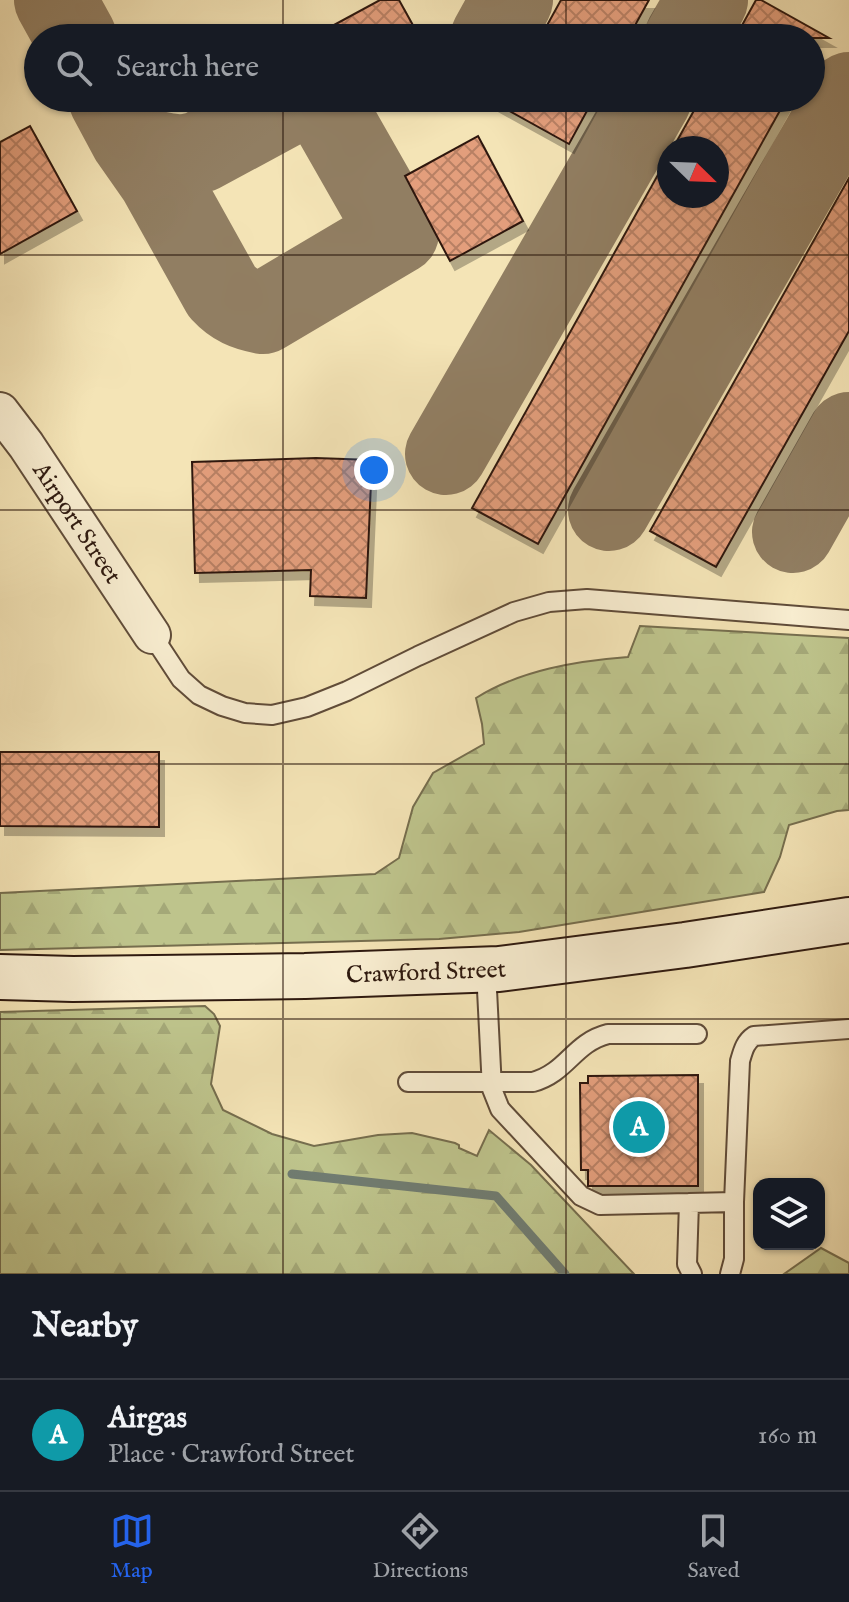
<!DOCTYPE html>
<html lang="en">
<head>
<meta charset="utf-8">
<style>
	body { margin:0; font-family:"IM FELL English",serif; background:#20242c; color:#f1f3f6 }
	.controls { position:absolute; right:24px; bottom:24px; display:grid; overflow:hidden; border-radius:16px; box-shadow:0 2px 6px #0004 }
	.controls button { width:72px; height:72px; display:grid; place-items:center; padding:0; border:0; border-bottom:2px solid #363941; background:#171b24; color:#f1f3f6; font:40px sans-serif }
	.compass { position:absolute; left:657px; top:136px; width:72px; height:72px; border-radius:50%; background:#171b24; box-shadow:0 2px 6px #0004; rotate:113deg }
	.you { position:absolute; left:374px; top:470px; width:28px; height:28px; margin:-20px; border:6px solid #fff; border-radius:50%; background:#1a73e8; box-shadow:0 0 0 12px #1a73e833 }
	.badge { display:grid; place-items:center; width:52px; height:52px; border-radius:50%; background:#2563eb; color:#fff; font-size:26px; font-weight:700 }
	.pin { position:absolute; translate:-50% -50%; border:4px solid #fff; box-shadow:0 2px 8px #0006 }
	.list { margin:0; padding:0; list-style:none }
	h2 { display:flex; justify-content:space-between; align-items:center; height:104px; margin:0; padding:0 32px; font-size:34px }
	h2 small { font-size:26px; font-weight:400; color:#9ea1a6 }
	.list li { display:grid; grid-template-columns:52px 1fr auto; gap:24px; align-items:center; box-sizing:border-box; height:112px; padding:0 32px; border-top:2px solid #363941 }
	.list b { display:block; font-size:30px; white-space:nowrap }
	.list p { margin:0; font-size:26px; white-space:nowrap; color:#9ea1a6 }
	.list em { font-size:26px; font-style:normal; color:#9ea1a6 }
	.icon { flex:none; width:44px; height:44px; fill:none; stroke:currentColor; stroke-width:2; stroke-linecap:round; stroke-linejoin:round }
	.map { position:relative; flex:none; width:849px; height:1274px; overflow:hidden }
	.search { position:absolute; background:#171b24; box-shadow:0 2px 6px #0004; left:24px; right:24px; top:24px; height:88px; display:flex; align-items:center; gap:20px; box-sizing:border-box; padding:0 28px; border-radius:44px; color:#9ea1a6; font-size:30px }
	.sheet { height:216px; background:#171b24 }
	nav { display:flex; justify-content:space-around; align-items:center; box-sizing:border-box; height:112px; border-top:2px solid #363941; background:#171b24; font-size:22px; color:#9ea1a6 }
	nav a { display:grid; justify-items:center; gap:4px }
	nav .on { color:#2563eb }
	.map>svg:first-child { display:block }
	.forest { fill:url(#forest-firs); stroke:#766e4e; stroke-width:2 }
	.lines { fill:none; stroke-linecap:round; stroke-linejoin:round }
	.stream { stroke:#707c71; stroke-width:9 }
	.taxiway { stroke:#917e62; stroke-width:82 }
	.building { fill:url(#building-cross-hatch); stroke:#2e190f; stroke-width:2; filter:url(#shadow) }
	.lane-casing { stroke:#604c39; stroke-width:22 }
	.street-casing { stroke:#604c39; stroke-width:40 }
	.secondary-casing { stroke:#2e190f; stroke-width:48 }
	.lane { stroke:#f8edd0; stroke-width:18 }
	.street { stroke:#f8edd0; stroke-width:36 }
	.secondary { stroke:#f8edd0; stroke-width:44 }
	.grid { fill:none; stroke:#2e190f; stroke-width:2; stroke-opacity:0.55 }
	.labels { text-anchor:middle; stroke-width:8; stroke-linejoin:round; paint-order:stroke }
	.street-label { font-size:24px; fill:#2e190f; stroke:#f8edd0 }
</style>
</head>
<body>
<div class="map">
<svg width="849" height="1274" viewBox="0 0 849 1274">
	<defs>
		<pattern id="forest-firs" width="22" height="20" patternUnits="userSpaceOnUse" patternTransform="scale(2)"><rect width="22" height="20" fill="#bec48c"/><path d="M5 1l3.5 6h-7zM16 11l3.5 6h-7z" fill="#a4a878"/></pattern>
		<pattern id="building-cross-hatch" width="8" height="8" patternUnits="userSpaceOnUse" patternTransform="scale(2)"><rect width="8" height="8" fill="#e39e7c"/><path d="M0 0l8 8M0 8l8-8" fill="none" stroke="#b88064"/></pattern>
		<filter id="shadow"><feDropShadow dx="5" dy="9" stdDeviation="0" flood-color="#0004"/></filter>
	</defs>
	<rect width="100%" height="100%" fill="#f4e4b6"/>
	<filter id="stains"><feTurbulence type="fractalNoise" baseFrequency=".0025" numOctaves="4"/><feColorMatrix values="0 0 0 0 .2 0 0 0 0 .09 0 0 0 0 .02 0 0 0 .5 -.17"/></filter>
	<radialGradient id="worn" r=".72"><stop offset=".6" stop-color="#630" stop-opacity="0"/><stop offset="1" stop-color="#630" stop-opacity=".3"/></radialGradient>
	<path class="forest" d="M640 626 849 638V810L837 811 789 825 780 857 764 892 519 932 439 939 0 950V893L375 874 399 858 413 807 433 773 484 744 482 724 476 698C521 670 576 661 628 657Z
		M205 1006 214 1014 220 1026 211 1084 223 1110 272 1134 314 1146 378 1135 412 1133 455 1143 459 1145V1148L477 1156 489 1130 531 1165 634 1274H0V1012Z
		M821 1248 849 1263V1274H784Z"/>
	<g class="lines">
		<path class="stream" d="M292 1174 496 1196 565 1274"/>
		<path class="taxiway" d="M55 0 76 38
			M491 38 512 0
			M685 38 707 0
			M109 98 131 139 159 179 222 292C234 305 246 310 263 313L398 233 321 98
			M131 139 152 151 167 154 182 156 200 152 300 98
			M446 454 651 98
			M609 510 849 93
			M793 532 849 433"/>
	</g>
	<path class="building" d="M380 0H399L420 38H310Z
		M561 0H649L628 38H540Z
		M756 0H761L829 38H735Z
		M486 98H594L569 144Z
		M701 98H787L538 544 472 508 669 155V196H717V148H673Z
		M30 126 77 211 0 254V142Z
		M478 136 523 221 450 261 405 176Z
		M849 178V331L716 567 650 531Z
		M316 458 372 460 366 598 310 596 311 570 195 573 192 462Z
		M0 752H159V827L0 826Z
		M698 1075V1186H588V1170H581L580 1083H588V1076Z"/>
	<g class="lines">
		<g class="lane-casing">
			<path id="lane" d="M152 635 181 679 199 695 222 706 245 713 272 715 307 707 347 691 418 656 514 612 549 602 587 599 849 620
				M486 970 492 1089 500 1109 581 1196 600 1205 734 1202
				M408 1082H533C568 1072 573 1043 608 1034H697
				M689 1203 687 1264 692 1274
				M730 1274 734 1259V1202L740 1061C743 1051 745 1042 754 1036L849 1029"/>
		</g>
		<g class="street-casing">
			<g id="street">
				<path id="s1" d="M0 411 26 445 152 635"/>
			</g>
		</g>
		<g class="secondary-casing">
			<g id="secondary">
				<path id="s2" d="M0 977 73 979 305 976 499 969 685 945 849 920"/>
			</g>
		</g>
		<use href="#lane" class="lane"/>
		<use href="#street" class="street"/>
		<use href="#secondary" class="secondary"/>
	</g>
	<path class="grid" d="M283 0V38M566 0V38M283 98V1274M566 98V1274M0 255H849M0 510H849M0 764H849M0 1019H849"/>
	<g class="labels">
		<g class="street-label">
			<text dy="8" stroke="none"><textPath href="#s1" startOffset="136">Airport Street</textPath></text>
			<text dy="8" stroke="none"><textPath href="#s2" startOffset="426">Crawford Street</textPath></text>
		</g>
	</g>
	<rect width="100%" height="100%" filter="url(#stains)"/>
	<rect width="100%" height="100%" fill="url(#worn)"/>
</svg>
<div class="controls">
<button><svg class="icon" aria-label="layers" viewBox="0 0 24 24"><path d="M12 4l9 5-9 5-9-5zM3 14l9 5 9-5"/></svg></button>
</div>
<svg class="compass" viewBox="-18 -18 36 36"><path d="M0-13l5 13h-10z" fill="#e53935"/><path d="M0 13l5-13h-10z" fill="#9ea1a6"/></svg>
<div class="you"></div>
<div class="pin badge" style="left:639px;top:1127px;background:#0f9aa8">A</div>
<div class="search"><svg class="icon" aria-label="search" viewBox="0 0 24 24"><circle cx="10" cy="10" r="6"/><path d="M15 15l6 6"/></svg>Search here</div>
</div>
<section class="sheet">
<h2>Nearby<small></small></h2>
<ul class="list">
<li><span class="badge" style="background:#0f9aa8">A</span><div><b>Airgas</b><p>Place · Crawford Street</p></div><em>160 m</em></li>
</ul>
</section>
<nav>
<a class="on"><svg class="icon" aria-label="map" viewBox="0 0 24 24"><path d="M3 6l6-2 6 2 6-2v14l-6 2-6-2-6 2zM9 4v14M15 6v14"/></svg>Map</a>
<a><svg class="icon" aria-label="directions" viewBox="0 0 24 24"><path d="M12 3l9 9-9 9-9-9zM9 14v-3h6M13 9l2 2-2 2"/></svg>Directions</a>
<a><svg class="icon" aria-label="saved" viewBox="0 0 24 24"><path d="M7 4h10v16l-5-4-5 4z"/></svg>Saved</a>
</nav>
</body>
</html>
